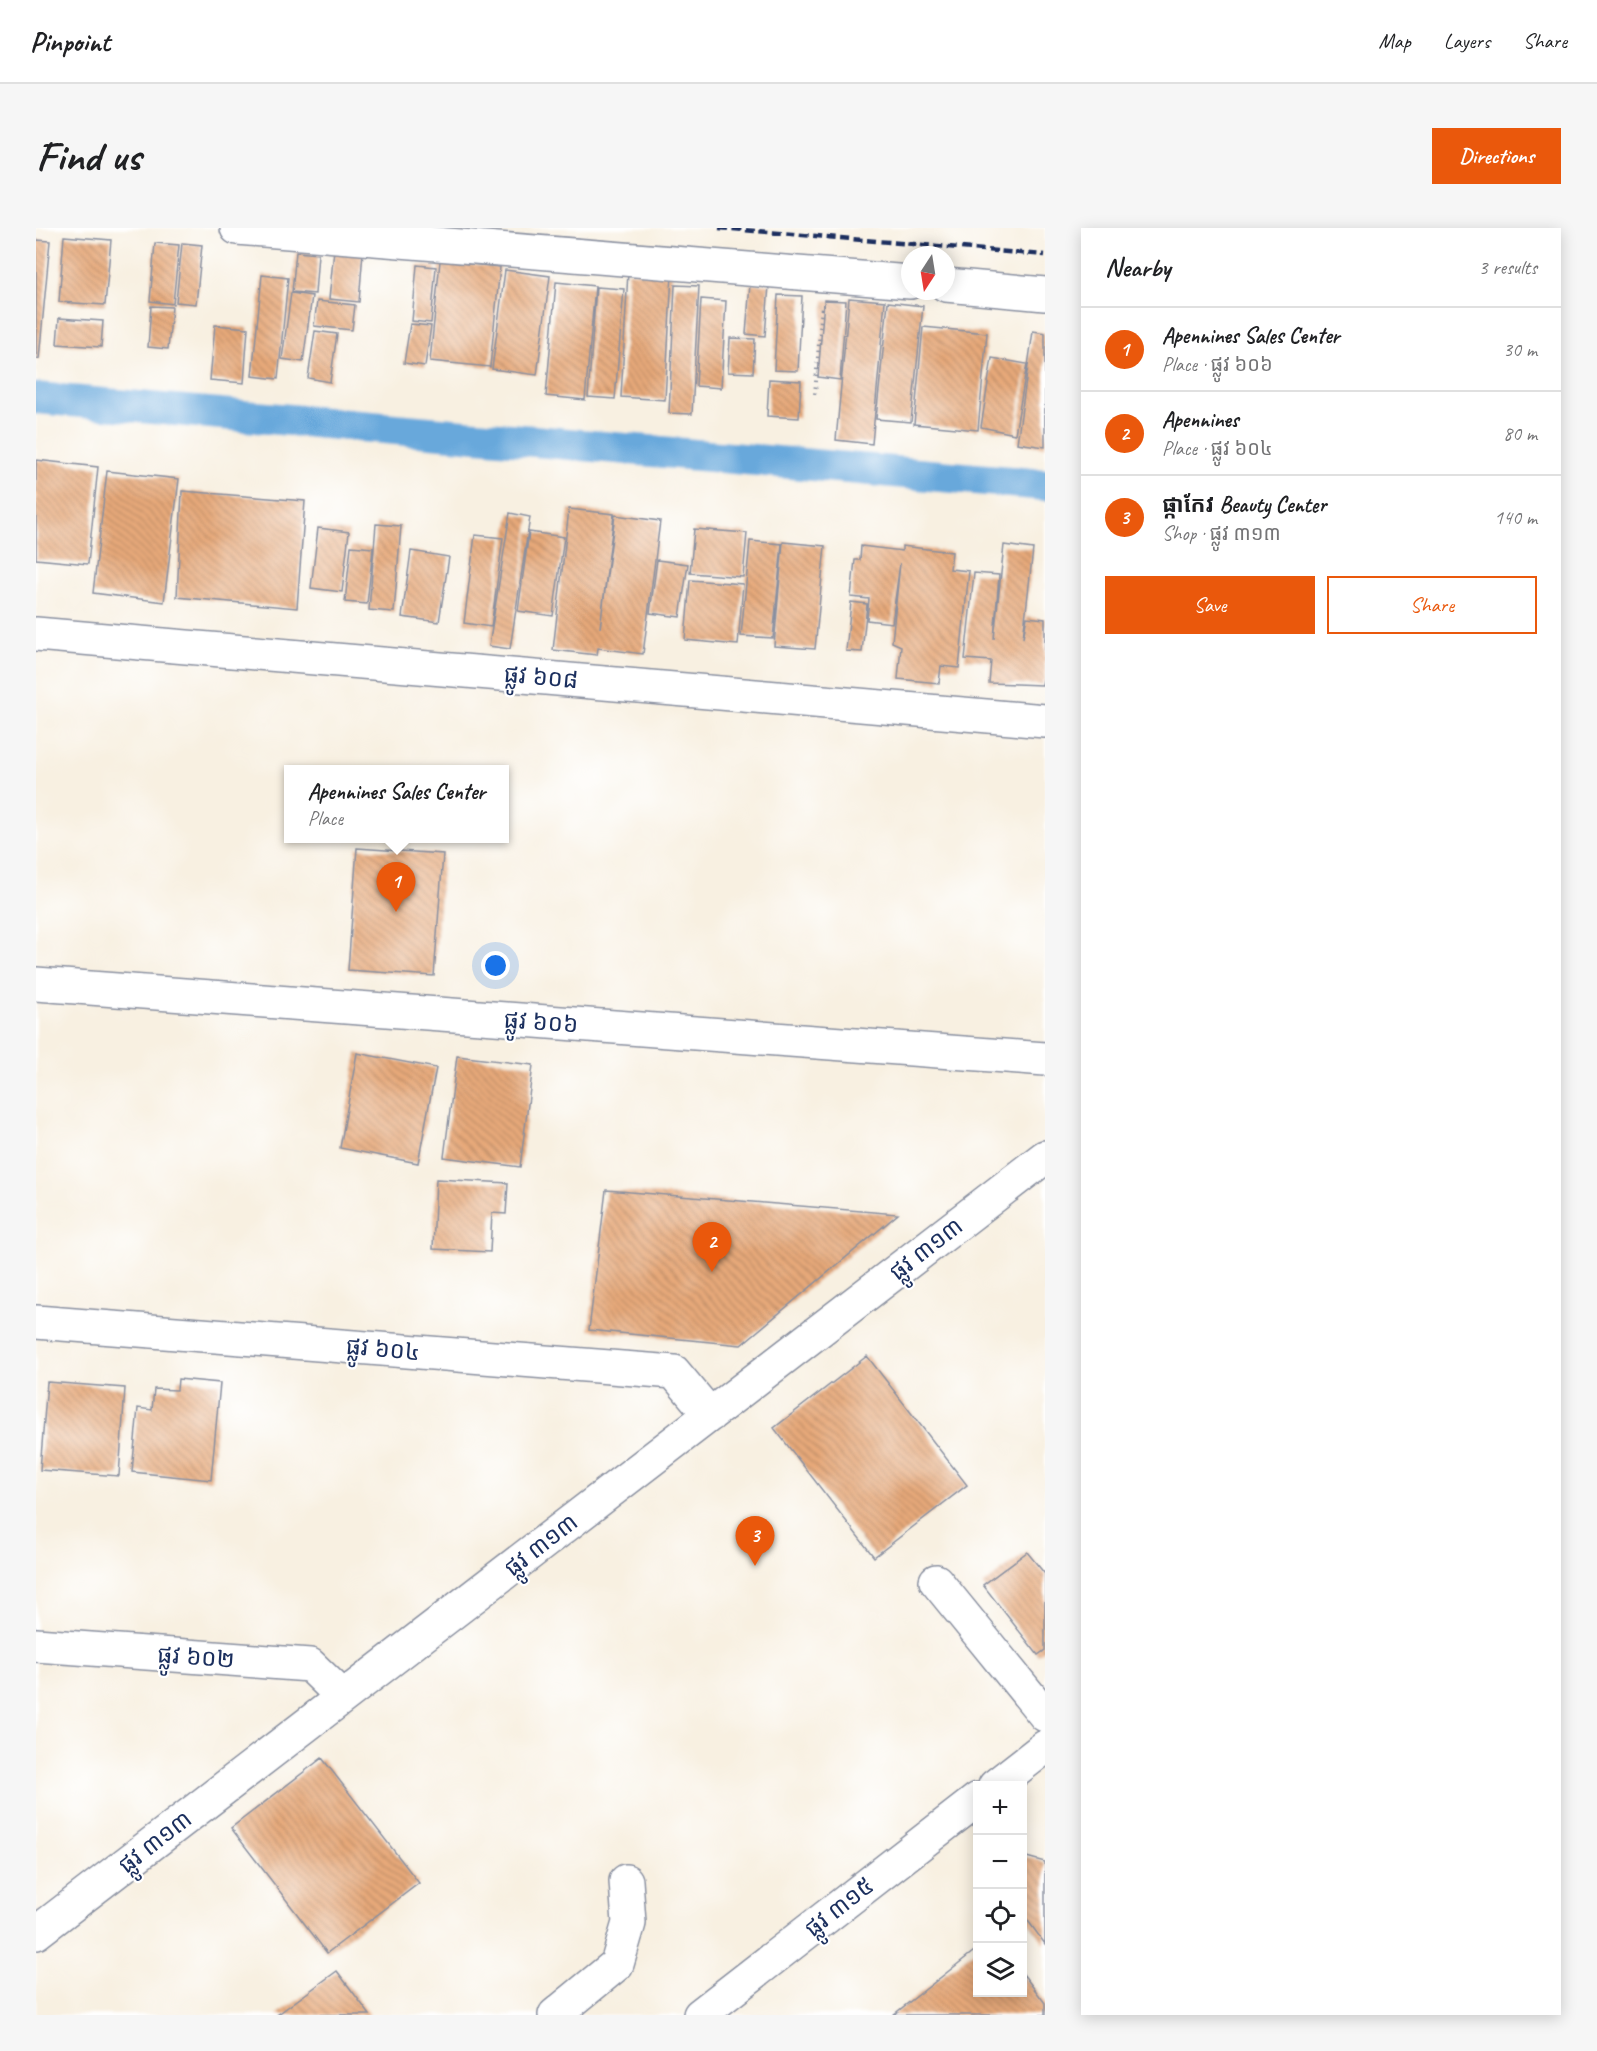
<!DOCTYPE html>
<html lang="en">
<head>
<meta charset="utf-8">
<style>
	body { margin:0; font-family:Caveat,"Noto Sans Khmer",sans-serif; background:#f6f6f6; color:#202124 }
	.controls { position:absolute; right:18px; bottom:18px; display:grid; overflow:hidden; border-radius:0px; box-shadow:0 3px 15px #0003 }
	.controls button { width:54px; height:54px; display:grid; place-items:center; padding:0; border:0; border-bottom:2px solid #e0e0e0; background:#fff; color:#202124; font:30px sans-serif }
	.compass { position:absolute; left:865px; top:18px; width:54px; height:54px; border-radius:50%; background:#fff; box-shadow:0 3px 15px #0003; rotate:192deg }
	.you { position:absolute; left:460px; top:738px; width:21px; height:21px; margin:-15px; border:4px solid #fff; border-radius:50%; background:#1a73e8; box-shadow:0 0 0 9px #1a73e833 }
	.badge { display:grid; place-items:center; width:39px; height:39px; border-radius:50%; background:#ea580c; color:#fff; font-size:20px; font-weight:700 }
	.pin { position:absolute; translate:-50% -50px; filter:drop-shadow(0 2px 3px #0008) }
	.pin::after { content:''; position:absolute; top:32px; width:21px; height:18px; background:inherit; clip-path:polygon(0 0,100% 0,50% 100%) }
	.popup { position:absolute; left:248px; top:537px; width:225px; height:78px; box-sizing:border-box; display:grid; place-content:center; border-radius:0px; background:#fff; filter:drop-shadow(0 2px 4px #0005); font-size:20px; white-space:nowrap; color:#757577 }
	.popup b { font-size:22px; color:#202124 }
	.popup::after { content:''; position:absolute; left:50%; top:100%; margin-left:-12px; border:12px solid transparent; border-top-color:#fff }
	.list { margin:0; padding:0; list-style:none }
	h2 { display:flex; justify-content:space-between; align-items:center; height:78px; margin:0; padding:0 24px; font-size:26px }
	h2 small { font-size:20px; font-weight:400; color:#757577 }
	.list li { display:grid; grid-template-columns:39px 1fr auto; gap:18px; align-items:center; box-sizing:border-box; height:84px; padding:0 24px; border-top:2px solid #e0e0e0 }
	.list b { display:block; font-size:22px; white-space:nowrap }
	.list p { margin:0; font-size:20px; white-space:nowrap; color:#757577 }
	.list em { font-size:20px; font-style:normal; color:#757577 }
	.actions { display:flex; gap:12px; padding:18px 24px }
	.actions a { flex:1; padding:14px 0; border:2px solid #ea580c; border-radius:0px; text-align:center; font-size:21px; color:#ea580c }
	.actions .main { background:#ea580c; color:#fff }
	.icon { flex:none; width:33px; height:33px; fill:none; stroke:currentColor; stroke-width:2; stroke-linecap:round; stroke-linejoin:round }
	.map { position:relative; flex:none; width:1009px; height:1787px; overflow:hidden; border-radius:0px }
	header { display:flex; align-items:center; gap:36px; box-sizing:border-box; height:84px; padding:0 30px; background:#fff; border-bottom:2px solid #e0e0e0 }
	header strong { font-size:28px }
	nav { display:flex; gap:33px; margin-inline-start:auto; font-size:21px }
	.intro { display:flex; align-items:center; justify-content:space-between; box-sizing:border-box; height:144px; padding:0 36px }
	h1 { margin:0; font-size:42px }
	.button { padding:15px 27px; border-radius:0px; background:#ea580c; color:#fff; font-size:21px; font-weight:700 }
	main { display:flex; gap:36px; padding:0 36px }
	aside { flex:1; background:#fff; border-radius:0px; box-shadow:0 3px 15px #0003 }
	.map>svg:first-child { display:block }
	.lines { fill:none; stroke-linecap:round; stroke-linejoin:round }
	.canal { stroke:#68a8db; stroke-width:32 }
	.building { fill:url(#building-back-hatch) }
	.minor-casing { stroke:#8a90a0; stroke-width:36 }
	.path { stroke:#8a90a0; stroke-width:4; stroke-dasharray:1.5 4.5; stroke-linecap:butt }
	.minor { stroke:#fff; stroke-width:33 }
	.rail { stroke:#1b2f5e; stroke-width:4.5; stroke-dasharray:9 4.5; stroke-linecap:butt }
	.labels { text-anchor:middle; stroke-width:4.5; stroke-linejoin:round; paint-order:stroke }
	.street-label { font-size:24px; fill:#1b2f5e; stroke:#fff }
</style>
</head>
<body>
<header>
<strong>Pinpoint</strong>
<nav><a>Map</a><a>Layers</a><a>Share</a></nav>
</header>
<div class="intro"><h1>Find us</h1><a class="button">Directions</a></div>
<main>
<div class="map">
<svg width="1009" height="1787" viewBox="0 0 1009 1787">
	<defs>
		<pattern id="building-back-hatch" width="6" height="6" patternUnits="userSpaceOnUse" patternTransform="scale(1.5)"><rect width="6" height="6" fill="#e7a979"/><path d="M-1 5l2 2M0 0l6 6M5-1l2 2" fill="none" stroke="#ba8a66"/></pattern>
	</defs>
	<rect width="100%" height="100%" fill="#fff"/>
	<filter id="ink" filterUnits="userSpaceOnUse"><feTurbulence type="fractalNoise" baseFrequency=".0167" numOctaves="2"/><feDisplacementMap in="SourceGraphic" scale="12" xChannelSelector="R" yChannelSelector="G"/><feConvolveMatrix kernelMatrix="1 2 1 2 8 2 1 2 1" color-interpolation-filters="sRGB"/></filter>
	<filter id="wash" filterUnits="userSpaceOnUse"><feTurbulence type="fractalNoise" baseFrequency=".008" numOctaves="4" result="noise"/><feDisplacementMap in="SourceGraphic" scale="24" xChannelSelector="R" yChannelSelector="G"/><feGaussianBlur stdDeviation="1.35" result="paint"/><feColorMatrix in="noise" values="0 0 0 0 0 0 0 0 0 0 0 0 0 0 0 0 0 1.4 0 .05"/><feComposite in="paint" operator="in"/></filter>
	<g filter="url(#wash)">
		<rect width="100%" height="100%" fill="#f8f0e1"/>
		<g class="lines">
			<path class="canal" d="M0 170 1009 257"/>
		</g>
		<g id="blocks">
			<path class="building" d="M28 8 75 12 69 77 23 74Z
				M0 12 14 13 3 131 0 130Z
				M119 15 143 17 137 76 114 73Z
				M146 15 166 17 160 76 140 74Z
				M298 22 327 24 323 74 293 71Z
				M260 24 282 26 279 66 256 64Z
				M404 33 464 39 454 139 394 133Z
				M381 37 400 39 395 95 376 93Z
				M469 42 514 48 501 147 456 141Z
				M592 44 636 46 629 172 585 169Z
				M226 47 252 50 242 151 216 148Z
				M520 54 559 58 549 172 510 168Z
				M714 56 733 57 729 108 710 106Z
				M639 57 663 58 656 186 633 185Z
				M560 59 588 61 579 171 552 169Z
				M255 65 276 68 267 134 246 131Z
				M742 67 766 68 762 143 738 142Z
				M813 70 849 73 836 216 800 212Z
				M665 71 690 73 685 160 660 158Z
				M788 72 810 73 804 152 782 149Z
				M281 73 319 77 316 102 278 98Z
				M852 74 887 78 875 194 840 191Z
				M115 78 136 79 132 121 112 119Z
				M23 90 67 93 65 119 21 116Z
				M374 96 395 98 389 138 368 135Z
				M179 97 212 100 208 155 174 152Z
				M887 99 951 105 942 202 878 196Z
				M279 103 301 106 294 154 272 150Z
				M997 103 1009 105V219L981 215Z
				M694 110 719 111 717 145 692 144Z
				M956 130 991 136 979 206 945 199Z
				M733 151 765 153 763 190 731 188Z
				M0 232 62 239 52 336 0 331Z
				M71 243 143 251 128 374 57 365Z
				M146 263 269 273 261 380 141 369Z
				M533 281 578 286 564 400 579 287 624 293 607 426 562 420 561 427 517 422Z
				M474 285 494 289 474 421 453 418Z
				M340 296 365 298 358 384 333 382Z
				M282 300 313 304 306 364 275 360Z
				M658 301 711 305 707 349 654 345Z
				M493 304 528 309 517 388 482 383Z
				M439 307 467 310 455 399 428 395Z
				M714 313 746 316 737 410 705 408Z
				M747 314 789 318 779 421 738 418Z
				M968 317 997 321 987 410 991 389 1009 391V453L1007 452 1006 457 953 455 955 433 929 431 938 345 963 347 958 411Z
				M315 318 337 320 331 376 309 374Z
				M825 318 866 323V318L916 324 914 341 933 343 923 440 905 438 903 455 862 451 865 418 856 414 864 335 856 395 831 392 833 371 815 369 819 332H824Z
				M375 323 413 329 403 394 366 389Z
				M621 332 652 336 644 389 614 385Z
				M654 352 707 356 702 417 649 412Z
				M815 374 831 376 826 424 810 423Z
				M321 620 407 626 398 748 312 742Z
				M321 825 400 840 382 935 304 920Z
				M421 828 497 837 484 939 408 929Z
				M400 951 472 955 470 986 456 985 454 1024 397 1021Z
				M570 962 862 986 705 1117 553 1102Z
				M831 1128 931 1257 838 1329 738 1200Z
				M142 1151 184 1155 175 1252 96 1244 102 1180 116 1182 118 1161 141 1162Z
				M11 1154 89 1160 83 1248 4 1242Z
				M991 1324 1009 1346V1422L1002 1427 947 1357Z
				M286 1530 383 1655 291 1725 195 1600Z
				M987 1628 1009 1634V1716L987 1686Z
				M942 1720V1764H987V1746L1009 1775V1787H857Z
				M301 1743 334 1787H241Z"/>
		</g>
	</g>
	<g filter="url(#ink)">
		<use href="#blocks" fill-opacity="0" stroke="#8a90a0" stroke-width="1.5"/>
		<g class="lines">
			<g class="minor-casing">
				<path id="minor" d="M201 0 874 54
					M910 57 1009 66
					M0 406 1009 493
					M0 756 1009 831
					M0 1094 638 1144 674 1187
					M900 1353 1009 1487
					M0 1417 274 1437 307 1469
					M959 1558 1009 1519
					M0 1705 1009 929
					M519 1787 581 1736 593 1695 590 1653
					M664 1787 942 1571"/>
			</g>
			<path class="path" d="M779 166 786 78"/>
			<use href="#minor" class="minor"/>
			<path class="rail" d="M683 0 1009 27"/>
		</g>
	</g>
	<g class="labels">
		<g class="street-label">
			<text transform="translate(505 449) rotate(5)" y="8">ផ្លូវ ៦០៨</text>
			<text transform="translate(505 794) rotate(4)" y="8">ផ្លូវ ៦០៦</text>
			<text transform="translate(890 1021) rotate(-38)" y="8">ផ្លូវ ៣១៣</text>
			<text transform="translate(347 1121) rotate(5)" y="8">ផ្លូវ ៦០៤</text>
			<text transform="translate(505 1317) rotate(-38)" y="8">ផ្លូវ ៣១៣</text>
			<text transform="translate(160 1429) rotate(4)" y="8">ផ្លូវ ៦០២</text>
			<text transform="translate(119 1614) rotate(-38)" y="8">ផ្លូវ ៣១៣</text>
			<text transform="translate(803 1679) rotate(-38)" y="8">ផ្លូវ ៣១៥</text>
		</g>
	</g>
</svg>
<div class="controls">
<button>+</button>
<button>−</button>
<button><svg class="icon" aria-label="locate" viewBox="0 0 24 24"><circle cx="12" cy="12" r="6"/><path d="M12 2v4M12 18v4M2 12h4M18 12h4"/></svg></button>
<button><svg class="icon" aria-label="layers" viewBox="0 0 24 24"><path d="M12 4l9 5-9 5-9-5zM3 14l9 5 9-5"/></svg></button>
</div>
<svg class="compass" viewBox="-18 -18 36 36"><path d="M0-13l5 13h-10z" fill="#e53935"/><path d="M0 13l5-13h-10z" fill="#757577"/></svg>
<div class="you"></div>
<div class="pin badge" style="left:360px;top:684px">1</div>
<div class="popup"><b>Apennines Sales Center</b>Place</div>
<div class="pin badge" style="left:676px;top:1044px">2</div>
<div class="pin badge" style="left:719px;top:1338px">3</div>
</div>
<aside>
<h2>Nearby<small>3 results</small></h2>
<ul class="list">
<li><span class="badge">1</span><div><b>Apennines Sales Center</b><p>Place · ផ្លូវ ៦០៦</p></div><em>30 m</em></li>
<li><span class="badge">2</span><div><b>Apennines</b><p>Place · ផ្លូវ ៦០៤</p></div><em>80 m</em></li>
<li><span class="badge">3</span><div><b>ផ្កាកែវ Beauty Center</b><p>Shop · ផ្លូវ ៣១៣</p></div><em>140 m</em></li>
</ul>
<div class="actions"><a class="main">Save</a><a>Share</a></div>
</aside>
</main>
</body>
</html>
